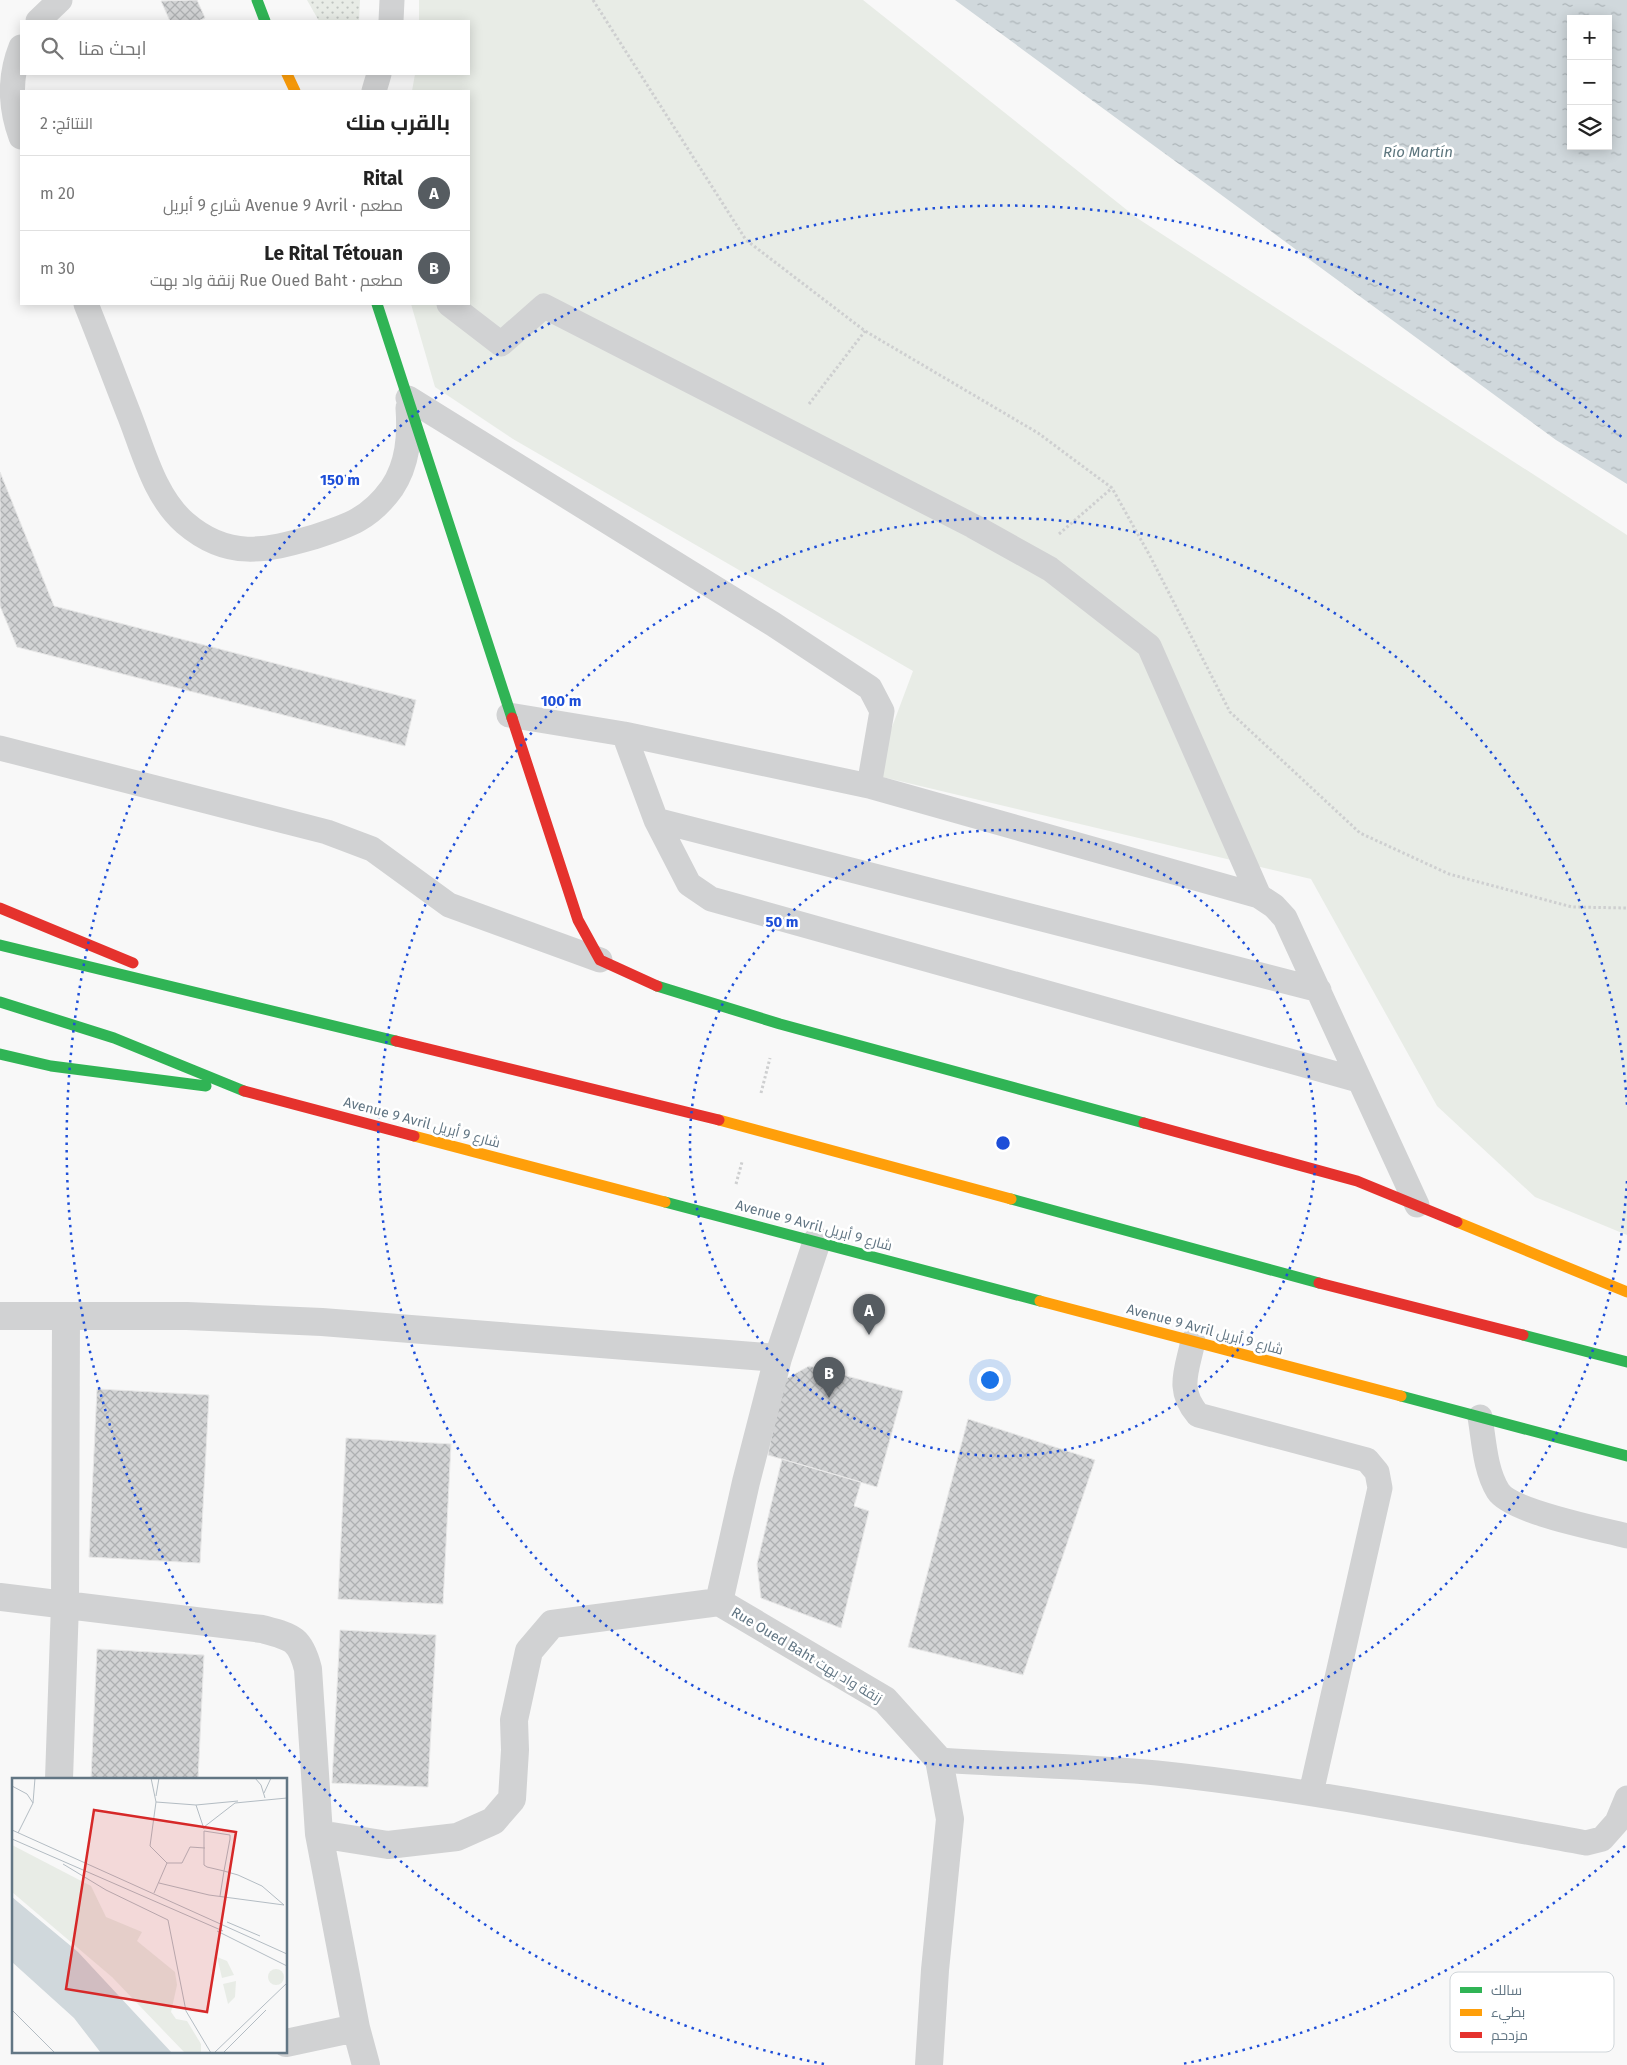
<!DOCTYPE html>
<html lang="ar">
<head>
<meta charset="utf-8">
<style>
	body { margin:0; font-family:"Fira Sans",Cairo,sans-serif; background:#f2f2f2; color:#222; direction:rtl }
	.controls { position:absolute; right:15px; top:15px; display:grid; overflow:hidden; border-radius:0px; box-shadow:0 2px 12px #0003 }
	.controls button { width:45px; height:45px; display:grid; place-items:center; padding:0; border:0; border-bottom:1px solid #e0e0e0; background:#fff; color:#222; font:25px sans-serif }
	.you { position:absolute; left:989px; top:1379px; width:18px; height:18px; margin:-12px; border:4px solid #fff; border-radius:50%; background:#1a73e8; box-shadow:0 0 0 8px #1a73e833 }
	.badge { display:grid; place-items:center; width:32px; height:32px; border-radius:50%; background:#565c61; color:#fff; font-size:16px; font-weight:700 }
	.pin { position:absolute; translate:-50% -41px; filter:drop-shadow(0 1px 2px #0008) }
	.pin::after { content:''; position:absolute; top:26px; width:18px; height:15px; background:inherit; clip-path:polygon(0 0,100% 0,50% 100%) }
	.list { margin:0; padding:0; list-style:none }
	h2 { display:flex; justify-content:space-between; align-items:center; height:65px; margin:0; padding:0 20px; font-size:21px }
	h2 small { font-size:16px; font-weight:400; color:#767676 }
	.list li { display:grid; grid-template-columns:32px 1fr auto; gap:15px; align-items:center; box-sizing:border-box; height:75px; padding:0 20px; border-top:1px solid #e0e0e0 }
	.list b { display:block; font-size:19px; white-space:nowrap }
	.list p { margin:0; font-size:16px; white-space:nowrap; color:#767676 }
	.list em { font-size:16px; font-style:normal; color:#767676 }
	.icon { flex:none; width:28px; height:28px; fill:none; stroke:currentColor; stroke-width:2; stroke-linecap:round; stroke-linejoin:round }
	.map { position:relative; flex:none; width:1627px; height:2065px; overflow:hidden; direction:ltr }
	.search { position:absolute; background:#fff; box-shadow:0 2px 12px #0003; left:20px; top:20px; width:450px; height:55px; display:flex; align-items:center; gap:12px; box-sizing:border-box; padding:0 18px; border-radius:0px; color:#767676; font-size:19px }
	.panel { position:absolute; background:#fff; box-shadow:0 2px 12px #0003; left:20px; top:90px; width:450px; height:215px; border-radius:0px; direction:rtl }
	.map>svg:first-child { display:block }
	.grass { fill:url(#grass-dots) }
	.park { fill:#e8ece6 }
	.water { fill:url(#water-ripples); fill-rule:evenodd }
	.building { fill:url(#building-cross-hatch); stroke:#e8e8e8 }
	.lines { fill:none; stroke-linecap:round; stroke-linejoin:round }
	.path { stroke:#cecfd0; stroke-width:3; stroke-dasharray:2.5 2.5; stroke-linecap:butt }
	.lane { stroke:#d1d2d3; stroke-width:25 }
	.street { stroke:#d1d2d3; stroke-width:28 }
	.fast { stroke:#30b455; stroke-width:11 }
	.slow { stroke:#ff9f0a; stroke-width:11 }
	.jam { stroke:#e5322d; stroke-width:11 }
	.ring { fill:none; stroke:#1d4ed8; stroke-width:2.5; stroke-dasharray:2.5 5 }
	.labels { text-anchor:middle; stroke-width:5; stroke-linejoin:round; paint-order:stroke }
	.street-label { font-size:14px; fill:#627684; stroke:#fff }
	.water-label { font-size:15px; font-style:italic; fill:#5d767e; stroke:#fff }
	.inset-road { fill:none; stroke:#b3bcc3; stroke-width:1 }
	.view { fill:#d62828; fill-opacity:0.15; stroke:#d62828; stroke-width:2.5 }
	.inset-edge { fill:none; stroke:#627684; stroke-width:2.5 }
	.key { fill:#fff; stroke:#d0d6da; stroke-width:1 }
	.key-label { font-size:14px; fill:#627684 }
	.centre { fill:#1d4ed8; stroke:#fff; stroke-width:2.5 }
	.ring-label { font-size:15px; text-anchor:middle; font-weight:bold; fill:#1d4ed8; stroke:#fff; stroke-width:5; stroke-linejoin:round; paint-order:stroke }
</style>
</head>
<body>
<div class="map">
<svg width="1627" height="2065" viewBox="0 0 1627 2065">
	<defs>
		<pattern id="grass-dots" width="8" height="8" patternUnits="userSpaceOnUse" patternTransform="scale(1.25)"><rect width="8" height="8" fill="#e8ece6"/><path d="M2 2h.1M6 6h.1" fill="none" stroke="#bfc4c0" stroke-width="1.8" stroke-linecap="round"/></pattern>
		<pattern id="water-ripples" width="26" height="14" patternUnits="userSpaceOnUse" patternTransform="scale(1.25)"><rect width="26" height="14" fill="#d0d8dc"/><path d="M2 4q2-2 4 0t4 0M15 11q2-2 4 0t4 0" fill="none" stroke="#acb4b8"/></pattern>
		<pattern id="building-cross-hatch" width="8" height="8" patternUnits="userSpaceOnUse" patternTransform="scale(1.25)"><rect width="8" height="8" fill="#d2d3d4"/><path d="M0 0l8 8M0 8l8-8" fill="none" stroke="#aeb0b2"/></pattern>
	</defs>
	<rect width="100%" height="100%" fill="#f8f8f8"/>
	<path class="grass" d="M307 0H360L359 21H319Z"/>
	<path class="park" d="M419 0H863L1137 218 1627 535V1235L1535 1197 1437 1106 1311 879 874 775 913 671 513 439 435 387 411 304H469V91H412L415 74H469V21H419Z"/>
	<path class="water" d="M955 0H1627V484L1556 440ZM1571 19H1608V146H1571Z"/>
	<path class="building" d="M197 0 205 18 198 21H170L161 1Z
		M0 472 54 606 416 700 405 746 17 647 0 606Z
		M809 1366 903 1391 877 1487 768 1455 782 1381Z
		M97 1389 209 1395 200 1563 89 1557Z
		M968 1419 1095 1460 1023 1675 908 1647Z
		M346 1438 451 1444 443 1604 338 1599Z
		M782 1459 861 1482 854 1506 869 1511 841 1628 761 1598 757 1564Z
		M340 1630 436 1635 428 1787 332 1783Z
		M97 1649 204 1655 198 1779H91Z"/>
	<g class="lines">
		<path class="path" d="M593 0 746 240 865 331 1038 433 1112 488 1150 556 1230 712 1360 833 1449 874 1572 907 1627 908
			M809 404 865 331
			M1059 534 1112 488
			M761 1093 770 1058
			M736 1184 742 1162"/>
		<path class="lane" d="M38 21 60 0
			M391 21 392 0
			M21 47C9 77 10 107 21 137
			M374 91 379 74
			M86 304C101 341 115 379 130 417 144 453 155 497 185 523 228 560 265 551 314 537 348 526 370 519 392 488 408 464 410 436 408 408
			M449 304 501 344 544 306 973 526 1050 569 1149 646 1259 896 1274 906 1285 918 1417 1205
			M408 398 773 624 870 688 882 711 869 786 1259 896
			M509 715 624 734 869 786
			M624 734 656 820 689 884 711 899 1358 1080
			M0 748 327 832 372 849 449 905 600 960
			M656 820 1319 990
			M1193 1341C1187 1371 1176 1389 1198 1415L1367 1460 1377 1472 1380 1488 1311 1793
			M1480 1417C1484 1441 1485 1470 1498 1491 1511 1512 1601 1529 1627 1536
			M939 1760C1012 1765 1085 1766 1157 1773 1301 1788 1443 1817 1586 1843L1602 1839 1617 1822 1627 1798"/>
		<path class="street" d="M817 1241 778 1358 746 1482 719 1602 885 1700 939 1760 950 1819 935 1970 929 2065
			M0 1316H187L322 1322 778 1358
			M0 1597 262 1629C292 1637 300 1638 308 1669L319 1834 356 2028 286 2043
			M59 1779 65 1604 66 1316
			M319 1834 388 1845 457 1837 493 1821 512 1799 515 1750 514 1720 529 1651 552 1624 719 1602
			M356 2028 366 2065"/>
		<path class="fast" d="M257 0 265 21
			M377 304 512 718
			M0 945 396 1041
			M657 986 780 1024 1144 1123
			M0 1002 114 1038 244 1091
			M0 1054 51 1066 206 1086
			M1011 1199 1319 1283
			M665 1202 1040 1301
			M1523 1335 1627 1362
			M1401 1396 1627 1456"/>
		<path class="slow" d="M287 74 295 91
			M719 1120 1011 1199
			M414 1136 665 1202
			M1457 1222 1627 1292
			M1040 1301 1401 1396"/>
		<path class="jam" d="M512 718 578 920 600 960 657 986
			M0 908 133 963
			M396 1041 719 1120
			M244 1091 414 1136
			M1144 1123 1357 1181 1457 1222
			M1319 1283 1523 1335"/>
	</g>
	<g class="ring">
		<circle cx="1003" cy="1143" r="313"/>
		<path d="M1627 1181A625 625 0 1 1 1627 1105"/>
		<path d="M1625 1846A938 938 0 0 1 1182 2064M824 2064A938 938 0 1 1 1625 440"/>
	</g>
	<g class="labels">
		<g class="street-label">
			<text transform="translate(422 1122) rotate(15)" y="5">Avenue 9 Avril شارع 9 أبريل</text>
			<text transform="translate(814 1225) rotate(15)" y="5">Avenue 9 Avril شارع 9 أبريل</text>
			<text transform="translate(1205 1329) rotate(15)" y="5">Avenue 9 Avril شارع 9 أبريل</text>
			<text transform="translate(807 1655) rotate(31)" y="5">Rue Oued Baht زنقة واد بهت</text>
		</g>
		<g class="water-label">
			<text x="1418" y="157">Río Martín</text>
		</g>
	</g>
	<g transform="translate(12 1778)">
		<rect width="275" height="275" fill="#f8f8f8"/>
		<path d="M256 199a8 8 0 1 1 16 0a8 8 0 1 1-16 0Z" fill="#e8ece6"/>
		<path d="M0 67 79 108 94 139 130 154 125 163 163 194 165 207 159 234 164 241 175 243 189 266V275H173L100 199 0 114Z" fill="#e8ece6"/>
		<path d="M205 179 215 183 222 197 210 200ZM224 203 223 219 216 226 211 206Z" fill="#e8ece6"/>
		<path d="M0 119 66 174 160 275H89L62 240 0 184Z" fill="#d0d8dc"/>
		<path class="inset-road" d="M139 0 144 24 138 68 155 85 142 115M243 0 249 7 253 20M0 8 15 16 21 25 6 55M252 15 259 0M144 18 147 0M144 24 184 27 192 51M21 25 23 0M184 27 226 23M192 49 223 25 275 20M0 52 275 176M0 61 211 153M155 85H170L178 69 193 70M51 86 94 112 156 142 174 233 199 275M147 105 197 117 272 127M208 118 212 93 218 61V57L192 53V87L195 89 212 93 226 97 250 108 272 127M215 144 248 158M205 153 275 188M0 232 43 275M202 275 275 205M211 275 254 232"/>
		<path class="view" d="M82 32 224 54 195 234 54 211Z"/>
		<rect width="275" height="275" class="inset-edge"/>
	</g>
	<rect x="1450" y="1972" width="164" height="80" rx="8" class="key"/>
	<rect x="1460" y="1987" width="22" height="6" fill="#30b455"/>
	<rect x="1460" y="2009" width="22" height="7" fill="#ff9f0a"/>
	<rect x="1460" y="2032" width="22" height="6" fill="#e5322d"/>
	<g class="key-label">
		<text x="1491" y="1995">سالك</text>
		<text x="1491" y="2017">بطيء</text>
		<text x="1491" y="2040">مزدحم</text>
	</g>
	<circle cx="1003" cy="1143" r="8" class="centre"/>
	<g class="ring-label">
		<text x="340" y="485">150 m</text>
		<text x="561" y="706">100 m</text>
		<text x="782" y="927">50 m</text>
	</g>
</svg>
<div class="controls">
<button>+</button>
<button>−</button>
<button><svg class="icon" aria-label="layers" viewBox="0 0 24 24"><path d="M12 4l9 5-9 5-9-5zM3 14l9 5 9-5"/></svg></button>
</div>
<div class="you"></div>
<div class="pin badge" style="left:869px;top:1335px">A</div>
<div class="pin badge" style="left:829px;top:1398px">B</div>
<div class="search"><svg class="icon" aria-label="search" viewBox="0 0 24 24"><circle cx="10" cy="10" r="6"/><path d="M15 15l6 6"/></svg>ابحث هنا</div>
<section class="panel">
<h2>بالقرب منك<small>النتائج: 2</small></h2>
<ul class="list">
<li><span class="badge">A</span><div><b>Rital</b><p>مطعم · Avenue 9 Avril شارع 9 أبريل</p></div><em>20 m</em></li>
<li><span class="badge">B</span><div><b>Le Rital Tétouan</b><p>مطعم · Rue Oued Baht زنقة واد بهت</p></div><em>30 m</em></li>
</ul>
</section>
</div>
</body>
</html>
